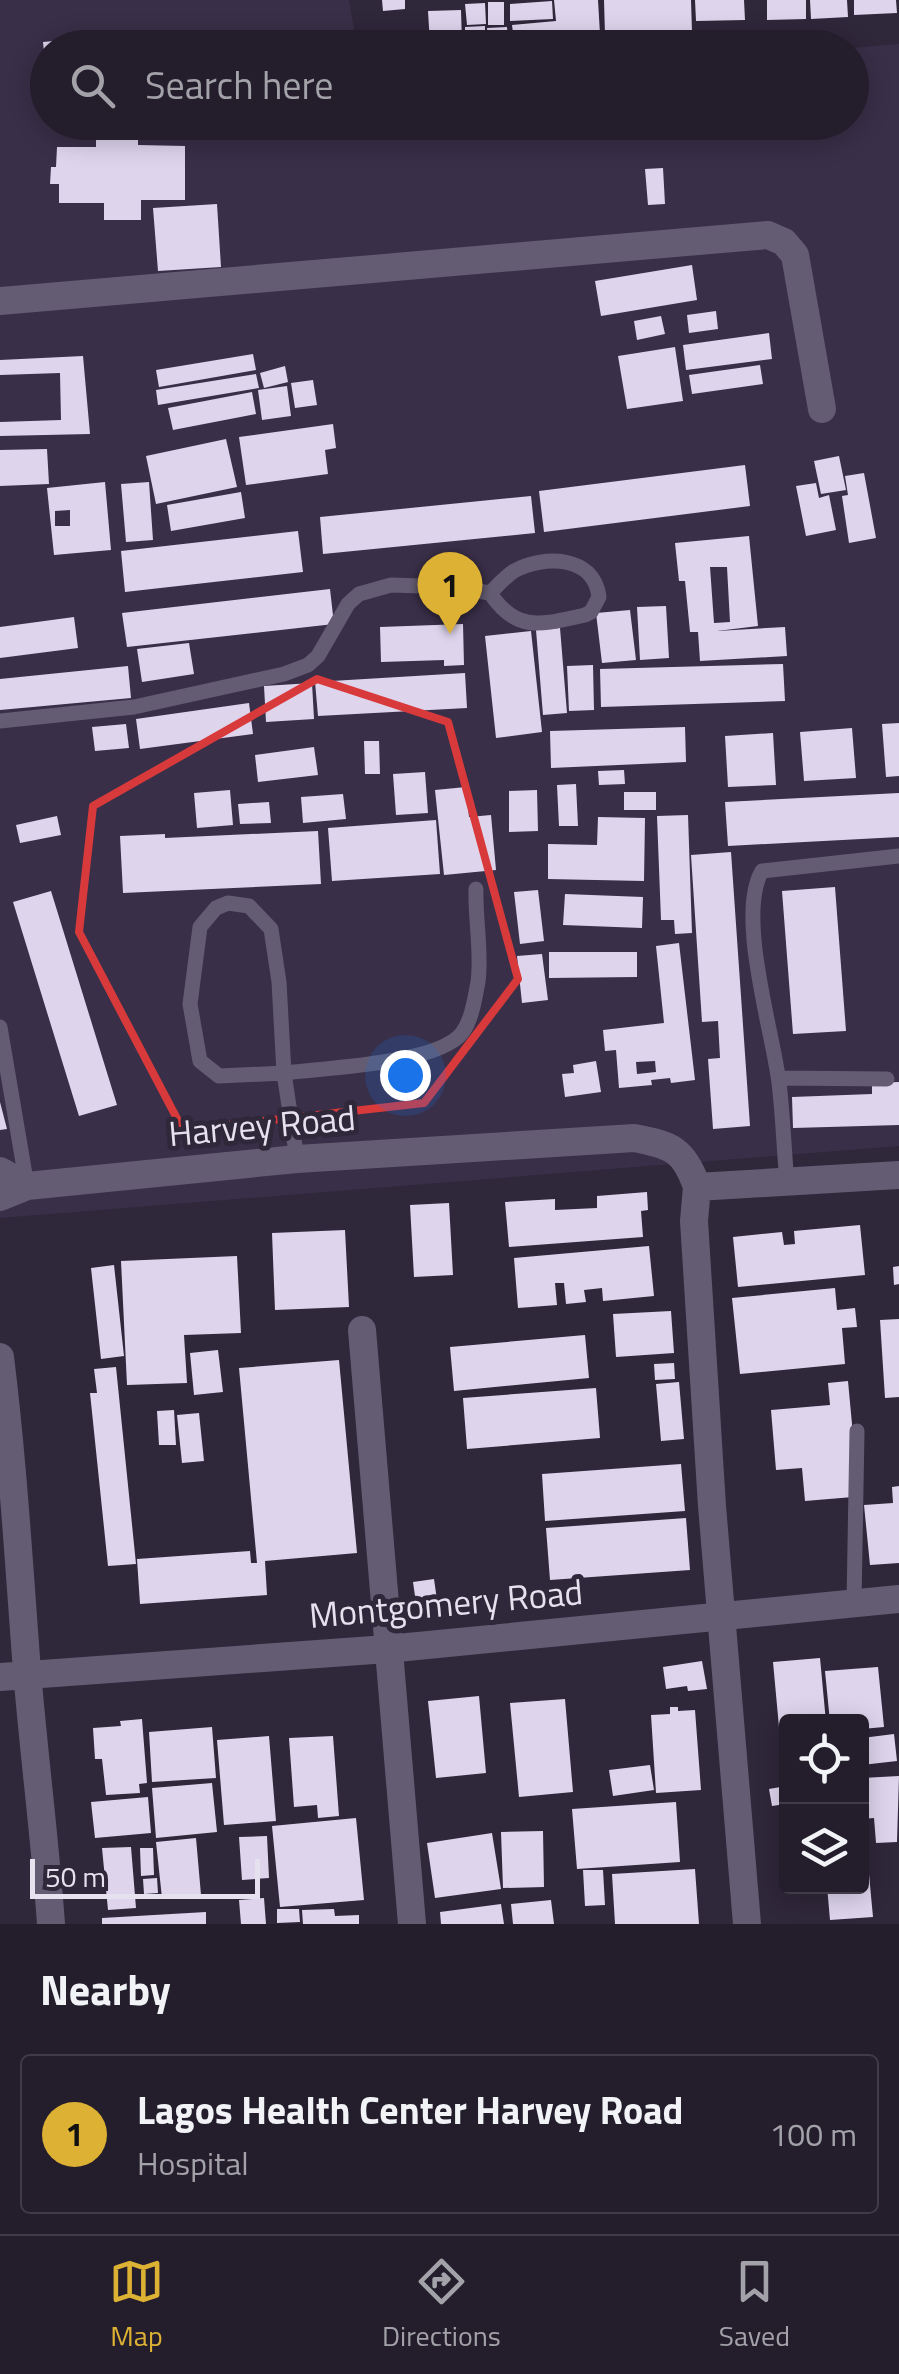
<!DOCTYPE html>
<html lang="en">
<head>
<meta charset="utf-8">
<style>
	body { margin:0; font-family:"Titillium Web",sans-serif; background:#2b2634; color:#f1f3f6 }
	.controls { position:absolute; right:30px; bottom:30px; display:grid; overflow:hidden; border-radius:10px; box-shadow:0 5px 25px #0003 }
	.controls button { width:90px; height:90px; display:grid; place-items:center; padding:0; border:0; border-bottom:2px solid #403b48; background:#231d2c; color:#f1f3f6; font:50px sans-serif }
	.scale { position:absolute; left:30px; bottom:25px; width:230px; box-sizing:border-box; padding-left:10px; border:5px solid #e6e1ee; border-top:0; font-size:28px; line-height:35px; white-space:nowrap; color:#e6e1ee; -webkit-text-stroke:8px #2f273a; paint-order:stroke }
	.you { position:absolute; left:405px; top:1075px; width:35px; height:35px; margin:-25px; border:8px solid #fff; border-radius:50%; background:#1a73e8; box-shadow:0 0 0 15px #1a73e833 }
	.badge { display:grid; place-items:center; width:65px; height:65px; border-radius:50%; background:#ddb133; color:#111; font-size:32px; font-weight:700 }
	.pin { position:absolute; translate:-50% -82px; filter:drop-shadow(0 2px 5px #0008) }
	.pin::after { content:''; position:absolute; top:52px; width:35px; height:30px; background:inherit; clip-path:polygon(0 0,100% 0,50% 100%) }
	.list { margin:0; padding:0; list-style:none }
	h2 { display:flex; justify-content:space-between; align-items:center; height:130px; margin:0; padding:0 40px; font-size:42px }
	h2 small { font-size:32px; font-weight:400; color:#a3a2a9 }
	.list li { display:grid; grid-template-columns:65px 1fr auto; gap:30px; align-items:center; box-sizing:border-box; height:160px; margin:0 20px 20px; padding:0 20px; border:2px solid #403b48; border-radius:10px }
	.list b { display:block; font-size:38px; white-space:nowrap }
	.list p { margin:0; font-size:32px; white-space:nowrap; color:#a3a2a9 }
	.list em { font-size:32px; font-style:normal; color:#a3a2a9 }
	.icon { flex:none; width:55px; height:55px; fill:none; stroke:currentColor; stroke-width:2; stroke-linecap:round; stroke-linejoin:round }
	.map { position:relative; flex:none; width:899px; height:1924px; overflow:hidden }
	.search { position:absolute; background:#231d2c; box-shadow:0 5px 25px #0003; left:30px; right:30px; top:30px; height:110px; display:flex; align-items:center; gap:25px; box-sizing:border-box; padding:0 35px; border-radius:55px; color:#a3a2a9; font-size:38px }
	.sheet { height:310px; background:#231d2c }
	nav { display:flex; justify-content:space-around; align-items:center; box-sizing:border-box; height:140px; border-top:2px solid #403b48; background:#231d2c; font-size:28px; color:#a3a2a9 }
	nav a { display:grid; justify-items:center; gap:5px }
	nav .on { color:#ddb133 }
	.map>svg:first-child { display:block }
	.built { fill:#392f48 }
	.building { fill:#ded5ed; fill-rule:evenodd }
	.lines { fill:none; stroke-linecap:round; stroke-linejoin:round }
	.service { stroke:#645c72; stroke-width:15 }
	.minor { stroke:#645c72; stroke-width:28 }
	.marked { fill:none; stroke:#d83a3c; stroke-width:8; stroke-linejoin:round }
	.labels { text-anchor:middle; stroke-width:10; stroke-linejoin:round; paint-order:stroke }
	.street-label { font-size:35px; fill:#e6e1ee; stroke:#2f273a }
</style>
</head>
<body>
<div class="map">
<svg width="899" height="1924" viewBox="0 0 899 1924">
	<rect width="100%" height="100%" fill="#2f273a"/>
	<path class="built" d="M0 0H349L357 47 48 48V122H852V48L899 44V1146L0 1218Z"/>
	<path class="building" d="M382 0H405V9L383 11Z
		M554 0H598L600 34 514 41 512 25 556 21Z
		M604 0H691L692 32 605 35Z
		M695 0H744L745 20 696 21Z
		M767 0H806V19L767 20Z
		M810 0H847L848 17 811 19Z
		M854 0H896L897 13 854 15Z
		M552 1 553 19 510 21V4Z
		M488 2H504V25H488Z
		M485 3 486 24 467 25 465 4Z
		M461 10 462 43 430 44 428 11Z
		M485 26V42L465 43V27Z
		M507 27 508 40 488 41 487 28Z
		M65 40 66 48H48L45 62 43 42Z
		M96 128 138 129V145L185 146V200H141V220H104V203H59V184H50L51 167H56L57 147H96Z
		M663 168 665 204 648 205 645 169Z
		M217 204 221 267 158 271 153 208Z
		M692 265 697 300 601 316 595 281Z
		M716 311 718 329 689 333 687 315Z
		M661 316 665 334 637 340 634 321Z
		M769 333 772 359 686 370 683 345Z
		M675 347 683 401 627 409 618 356Z
		M253 354 256 370 159 387 156 370Z
		M83 356 90 434 0 436V422L61 420 60 373 0 375V360Z
		M760 365 763 384 692 394 689 375Z
		M285 366 288 382 264 388 260 373Z
		M256 374 259 388 158 405 156 390Z
		M313 380 317 405 295 408 291 383Z
		M287 386 291 416 262 420 258 390Z
		M252 392 256 414 173 430 168 408Z
		M333 424 336 448 325 450 328 474 246 485 239 437Z
		M226 439 237 487 156 504 146 456Z
		M47 449 49 484 0 486V450Z
		M839 456 846 490 821 494 814 461Z
		M745 465 750 506 544 532 539 491Z
		M864 473 876 538 849 543 842 496 848 495 845 476Z
		M105 482 111 550 54 555 47 488ZM70 510V526H55V511Z
		M149 482 153 540 126 542 121 484Z
		M816 483 819 498 829 495 836 530 806 536 796 486Z
		M241 492 245 518 171 531 167 505Z
		M531 496 535 533 323 554 320 517Z
		M298 531 303 572 125 592 121 551Z
		M749 536 758 626 717 631 785 627 787 656 700 661 698 632H690L685 581H679L675 543ZM710 567H727L730 622 714 623Z
		M330 589 334 624 127 647 122 613Z
		M666 606 669 658 640 660 637 607Z
		M630 610 636 660 602 663 596 613Z
		M74 617 78 648 0 658V627Z
		M463 624 464 665 444 666V660L381 662 380 627Z
		M560 628 567 713 543 715 536 630Z
		M531 631 542 732 496 738 485 636Z
		M189 643 194 674 142 682 137 649Z
		M783 664 785 701 601 707 600 669Z
		M593 665 594 710 569 711 567 666Z
		M128 666 131 698 0 710V679Z
		M465 673 467 708 318 716 315 682Z
		M312 683 314 719 266 722 264 686Z
		M249 703 253 734 140 749 136 719Z
		M899 723V776L886 777 882 724Z
		M126 724 129 748 95 751 92 727Z
		M685 727 686 762 551 768 550 731Z
		M852 728 856 778 804 781 800 732Z
		M773 733 776 785 728 787 725 736Z
		M364 741H379L380 774H365Z
		M314 747 318 775 258 782 255 755Z
		M624 770 625 784 599 785 598 771Z
		M425 772 428 813 396 815 393 774Z
		M576 784 578 826H559L557 785Z
		M466 787 469 817 491 815 496 870 444 875 435 790Z
		M230 790 233 825 197 828 194 793Z
		M537 790 538 831 509 832V791Z
		M624 792H656V810H624Z
		M899 793V837L728 846 725 802Z
		M343 794 346 819 303 823 301 797Z
		M269 802 271 823 240 824 238 804Z
		M688 815 692 933 675 934 674 920H661L657 816Z
		M57 816 61 835 20 843 16 825Z
		M598 817 645 818 644 881 548 879V844L597 845Z
		M436 820 440 874 332 881 328 828Z
		M318 831 321 884 123 893 120 836 165 834V838Z
		M731 852 750 1126 713 1129 708 1059 720 1058 718 1021 702 1022 691 855Z
		M835 887 846 1031 793 1034 782 891Z
		M538 890 544 941 520 944 514 892Z
		M51 891 117 1105 79 1116 13 902Z
		M565 894 643 897 642 928 563 925Z
		M679 943 695 1080 671 1083 670 1078 651 1080 652 1085 619 1088 616 1050 605 1051 603 1030 664 1023 656 946ZM655 1061 656 1072 637 1074 636 1062Z
		M549 952H637V977L549 978Z
		M542 954 548 1000 522 1003 517 956Z
		M596 1061 601 1092 565 1097 562 1074 574 1073 573 1065Z
		M899 1082V1125L793 1128 792 1097 872 1094V1083Z
		M0 1102 7 1129 0 1130Z
		M647 1192 648 1210 641 1211 643 1237 509 1247 505 1202 555 1199V1210L597 1208V1196Z
		M449 1203 453 1275 414 1277 410 1205Z
		M860 1225 865 1275 738 1287 733 1237 782 1232 784 1245 795 1244 794 1231Z
		M345 1230 349 1307 275 1310 272 1233Z
		M649 1246 654 1296 603 1301 602 1288 584 1290 586 1302 566 1304 564 1283H555L557 1305 518 1308 514 1258Z
		M237 1256 241 1333 184 1335 187 1383 127 1385 121 1261Z
		M114 1265 124 1356 101 1359 91 1268Z
		M899 1266V1284L894 1285 893 1267Z
		M835 1288 837 1310 855 1308 857 1327 842 1328 845 1364 740 1374 732 1298Z
		M671 1311 674 1353 616 1357 613 1314Z
		M899 1319V1397L885 1398 880 1320Z
		M585 1335 589 1378 454 1391 450 1347Z
		M218 1350 223 1392 194 1395 190 1353Z
		M339 1360 357 1553 265 1561 267 1595 140 1604 137 1559 250 1551 251 1563H257L239 1368Z
		M674 1363 675 1379 655 1380 654 1364Z
		M116 1367 136 1564 108 1566 90 1393H97L94 1369Z
		M848 1381 856 1467 853 1497 805 1501 802 1468 776 1470 771 1410 830 1405 828 1383Z
		M679 1382 684 1439 661 1441 656 1384Z
		M596 1388 600 1438 467 1449 463 1398Z
		M174 1410 176 1445H159L157 1411Z
		M199 1413 204 1461 182 1463 177 1415Z
		M681 1464 685 1511 545 1521 542 1474Z
		M899 1486V1563L870 1565 864 1505 893 1503 892 1487Z
		M686 1518 690 1570 550 1580 546 1528Z
		M434 1579 437 1600 416 1603 413 1582Z
		M820 1658 826 1722H786V1749H781L773 1662Z
		M702 1661 707 1689 688 1691 687 1686 666 1689 663 1667Z
		M878 1667 884 1727 862 1729V1722H830L825 1671Z
		M479 1696 486 1773 436 1778 428 1701Z
		M565 1699 573 1792 519 1797 510 1703Z
		M670 1707H678V1711L695 1710 701 1790 656 1793 651 1715 670 1714Z
		M142 1719 147 1783 139 1784 140 1793 106 1795 102 1759H95L93 1728 121 1726 120 1721Z
		M212 1727 216 1778 152 1782 149 1732Z
		M894 1734 897 1761 862 1765V1738Z
		M269 1736 276 1821 224 1825 217 1740Z
		M333 1736 339 1816 318 1818 317 1805 294 1807 289 1738Z
		M650 1765 654 1790 613 1796 609 1770Z
		M899 1776 897 1842 876 1843 874 1818 862 1819V1778Z
		M212 1783 217 1832 156 1838 152 1788Z
		M786 1786V1804L772 1806 769 1789Z
		M148 1797 151 1833 95 1838 91 1802Z
		M676 1802 680 1862 577 1869 572 1809Z
		M356 1818 364 1900 280 1907 272 1826Z
		M862 1821H864L873 1917 830 1920 827 1886H862Z
		M543 1831 544 1887 503 1888 501 1832Z
		M492 1833 501 1889 435 1898 427 1843Z
		M267 1836 269 1878 242 1880 239 1837Z
		M196 1838 201 1895 162 1898 156 1842Z
		M131 1847 136 1908 108 1910 102 1848Z
		M140 1848H153L154 1875 141 1876Z
		M695 1869 699 1924H615L612 1874Z
		M583 1870H603L605 1905 585 1906Z
		M157 1878 158 1893 144 1894 143 1879Z
		M264 1898 266 1924H241L239 1900Z
		M551 1900 554 1924H513L511 1904Z
		M501 1904 504 1924H441L440 1912Z
		M277 1909H299L300 1922 277 1923Z
		M334 1909 335 1916 359 1915V1924H303L302 1910Z
		M206 1912V1924H102V1918Z"/>
	<g class="lines">
		<path class="service" d="M0 721 134 707 284 674 308 665 318 656 348 604 359 594 391 585 453 587 490 593C517 634 543 624 585 615L591 612 599 597C594 555 544 555 514 571 505 577 498 585 490 593
			M0 1027 27 1186
			M779 1078 887 1079
			M297 1159 284 1073 219 1076 200 1061 190 1004 200 927 216 908 228 903 249 906 271 929 279 982 284 1073C324 1068 438 1064 462 1033 472 1020 475 997 478 982 482 952 475 919 476 889
			M787 1183C784 1150 783 1116 779 1083 773 1032 736 915 762 871L899 856
			M854 1603 857 1431"/>
		<path class="minor" d="M0 301 768 235 784 242 795 255 822 409
			M0 1171 27 1186
			M697 1187 694 1221 712 1506 747 1924
			M0 1197 27 1186 297 1159 634 1138C671 1145 684 1149 697 1187L899 1175
			M362 1330 412 1924
			M0 1357C13 1462 19 1566 27 1671 34 1756 45 1839 51 1924
			M0 1677 387 1649 899 1599"/>
	</g>
	<path class="marked" d="M317 679 448 722 518 979 424 1103 183 1130 79 932 93 806Z"/>
	<g class="labels">
		<g class="street-label">
			<text transform="translate(262 1126) rotate(-5)" y="12">Harvey Road</text>
			<text transform="translate(446 1604) rotate(-5)" y="12">Montgomery Road</text>
		</g>
	</g>
</svg>
<div class="controls">
<button><svg class="icon" aria-label="locate" viewBox="0 0 24 24"><circle cx="12" cy="12" r="6"/><path d="M12 2v4M12 18v4M2 12h4M18 12h4"/></svg></button>
<button><svg class="icon" aria-label="layers" viewBox="0 0 24 24"><path d="M12 4l9 5-9 5-9-5zM3 14l9 5 9-5"/></svg></button>
</div>
<div class="scale">50 m</div>
<div class="you"></div>
<div class="pin badge" style="left:450px;top:634px">1</div>
<div class="search"><svg class="icon" aria-label="search" viewBox="0 0 24 24"><circle cx="10" cy="10" r="6"/><path d="M15 15l6 6"/></svg>Search here</div>
</div>
<section class="sheet">
<h2>Nearby<small></small></h2>
<ul class="list">
<li><span class="badge">1</span><div><b>Lagos Health Center Harvey Road</b><p>Hospital</p></div><em>100 m</em></li>
</ul>
</section>
<nav>
<a class="on"><svg class="icon" aria-label="map" viewBox="0 0 24 24"><path d="M3 6l6-2 6 2 6-2v14l-6 2-6-2-6 2zM9 4v14M15 6v14"/></svg>Map</a>
<a><svg class="icon" aria-label="directions" viewBox="0 0 24 24"><path d="M12 3l9 9-9 9-9-9zM9 14v-3h6M13 9l2 2-2 2"/></svg>Directions</a>
<a><svg class="icon" aria-label="saved" viewBox="0 0 24 24"><path d="M7 4h10v16l-5-4-5 4z"/></svg>Saved</a>
</nav>
</body>
</html>
